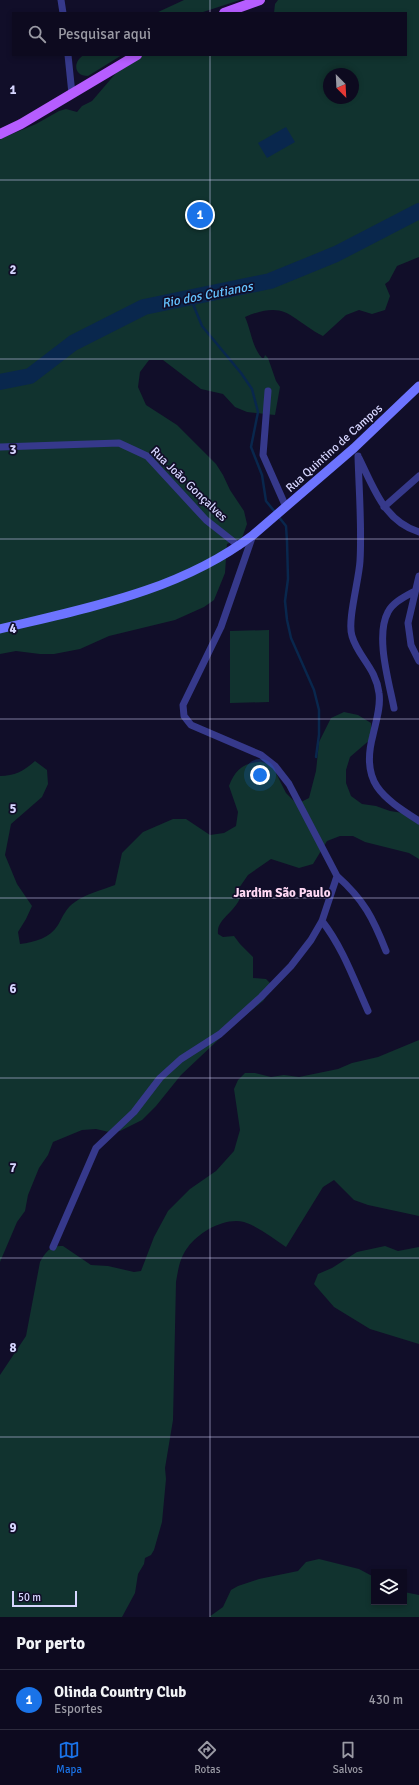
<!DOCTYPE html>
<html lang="pt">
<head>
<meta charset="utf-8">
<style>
	body { margin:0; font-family:Signika,sans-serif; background:#161328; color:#f1f3f6 }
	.controls { position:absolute; right:12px; bottom:12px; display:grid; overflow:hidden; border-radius:0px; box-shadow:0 2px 6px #0003 }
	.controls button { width:36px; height:36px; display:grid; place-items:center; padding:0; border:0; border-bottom:1px solid #2d2b3d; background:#0d0a1f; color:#f1f3f6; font:20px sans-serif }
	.compass { position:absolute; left:323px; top:68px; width:36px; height:36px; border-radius:50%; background:#0d0a1f; box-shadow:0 2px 6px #0003; rotate:156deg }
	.scale { position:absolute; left:12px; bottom:10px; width:65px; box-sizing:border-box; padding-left:4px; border:2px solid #d7d6ff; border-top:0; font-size:11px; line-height:14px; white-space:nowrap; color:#d7d6ff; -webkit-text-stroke:3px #110e29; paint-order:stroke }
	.you { position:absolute; left:260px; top:775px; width:14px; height:14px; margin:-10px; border:3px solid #fff; border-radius:50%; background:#1a73e8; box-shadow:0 0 0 6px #1a73e833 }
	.badge { display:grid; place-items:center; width:26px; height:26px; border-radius:50%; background:#1a73e8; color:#fff; font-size:13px; font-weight:700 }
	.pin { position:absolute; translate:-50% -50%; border:2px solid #fff; box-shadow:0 1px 4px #0006 }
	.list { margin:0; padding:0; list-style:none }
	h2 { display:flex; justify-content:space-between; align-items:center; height:52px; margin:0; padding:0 16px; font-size:17px }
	h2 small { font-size:13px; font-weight:400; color:#9a9aa4 }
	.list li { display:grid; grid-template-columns:26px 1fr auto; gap:12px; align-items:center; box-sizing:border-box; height:60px; padding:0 16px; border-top:1px solid #2d2b3d }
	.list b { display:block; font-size:15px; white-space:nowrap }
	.list p { margin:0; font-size:13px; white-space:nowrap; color:#9a9aa4 }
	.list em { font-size:13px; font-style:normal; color:#9a9aa4 }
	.icon { flex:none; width:22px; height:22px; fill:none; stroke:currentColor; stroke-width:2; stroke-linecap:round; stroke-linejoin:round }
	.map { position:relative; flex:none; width:419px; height:1617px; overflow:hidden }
	.search { position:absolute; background:#0d0a1f; box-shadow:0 2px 6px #0003; left:12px; right:12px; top:12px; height:44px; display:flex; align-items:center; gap:10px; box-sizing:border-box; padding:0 14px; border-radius:0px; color:#9a9aa4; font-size:15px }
	.sheet { height:112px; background:#0d0a1f }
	nav { display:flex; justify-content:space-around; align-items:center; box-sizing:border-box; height:56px; border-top:1px solid #2d2b3d; background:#0d0a1f; font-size:11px; color:#9a9aa4 }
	nav a { display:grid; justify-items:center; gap:2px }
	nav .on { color:#1a73e8 }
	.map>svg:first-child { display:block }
	.green { fill:#11332f; fill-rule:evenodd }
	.water { fill:#09274d }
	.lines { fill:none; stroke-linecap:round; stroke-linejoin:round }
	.stream { stroke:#09274d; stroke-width:2.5 }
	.river { stroke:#09274d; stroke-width:16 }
	.street { stroke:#36398b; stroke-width:7 }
	.secondary { stroke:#6d74ff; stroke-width:9 }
	.primary { stroke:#b65dff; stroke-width:10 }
	.grid { fill:none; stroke:#d7d6ff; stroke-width:1; stroke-opacity:0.55 }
	.labels { text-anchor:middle; stroke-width:3.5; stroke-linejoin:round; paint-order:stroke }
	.street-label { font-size:12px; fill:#d7d6ff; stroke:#110e29 }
	.water-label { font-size:13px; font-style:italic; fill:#64c3ff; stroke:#110e29 }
	.neighbourhood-label { font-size:13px; font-weight:bold; fill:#ffd8f4; stroke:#110e29 }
	.grid-label { font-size:13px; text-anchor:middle; font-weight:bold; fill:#d7d6ff; stroke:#110e29; stroke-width:3.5; stroke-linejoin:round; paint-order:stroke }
</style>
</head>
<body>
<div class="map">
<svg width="419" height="1617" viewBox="0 0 419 1617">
	<rect width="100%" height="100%" fill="#110e29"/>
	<path class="green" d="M184 0H240L200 13H156Z
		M278 0H419V257L397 266 389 281 385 284 390 296 385 310 372 314 359 310 346 315 323 336C290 319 287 299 245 317 251 330 252 347 262 358H264L265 355 268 358 276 381 280 387 275 415 247 412 235 407 223 394 201 389 163 360H149L140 372 138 387 146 405 177 425 216 464 223 475 230 490 244 511 247 524 242 538 227 544 225 573 214 600 204 607 175 620 109 636 80 649 54 654H40L16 651 0 654V139L36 124 59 111 66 109 77 112 82 106 92 101 116 73 135 55H406V13H274L275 4ZM329 74H353V98H329Z
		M84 55H122L88 76C73 76 73 61 84 55Z
		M269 630V702L230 703V631Z
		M344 712 358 715 371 723 372 738 350 757 346 770V783L351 796 362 804 376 806 390 811 403 813 419 821V859L409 853 365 842 353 836H340L327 841 313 864 299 868 271 859 248 875 239 888 242 892C238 912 216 918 218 934L223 937 234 936 240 944 253 957V978L266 979 270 983 269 992 263 1001 237 1022 181 1075 156 1106 142 1120 120 1131 109 1132 96 1129 82 1130 53 1142 48 1155 39 1168 28 1195 25 1211 17 1222 0 1262V776C15 776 24 771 35 761L47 770 48 784 42 797 11 824 5 855 17 884 32 906 26 919 18 932 20 944C35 942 50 938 58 925 63 916 66 908 75 902 85 894 102 890 115 885L122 853 143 832 173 819H186L210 835 224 833 236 826 238 812 229 786C234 772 242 763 258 762 263 761 269 765 273 767L286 793 297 804 309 798 316 771 319 742 331 718Z
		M419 1040V1216L368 1205 354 1200 334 1180 323 1187 286 1247C273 1238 259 1227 244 1222 225 1217 199 1232 188 1247 180 1257 178 1270 176 1282L173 1420 165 1468 166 1479 162 1522 154 1550 151 1555 145 1558 144 1564 138 1574 135 1593 122 1617H0V1375L26 1336 40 1262C45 1252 51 1245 63 1246L91 1265 108 1266 134 1272 141 1271 154 1237 168 1211 190 1189 216 1171 234 1151 240 1130 234 1089 238 1080 245 1073H255L271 1077 284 1075 299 1077 338 1069 352 1063 378 1057Z
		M385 1246 398 1251 419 1247V1344L370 1329 334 1307 314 1284 318 1274 332 1268 357 1252Z
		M319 1559 359 1569 374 1577V1602H404V1592L419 1595V1617H209L223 1607 231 1590 238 1586 259 1579 298 1571 306 1562Z"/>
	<path class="water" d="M286 127 295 142 267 158 258 143Z"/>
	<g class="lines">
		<path class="stream" d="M193 297V304L202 326 241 373 252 389 258 412 251 447 262 475 266 501 275 512
			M278 516 286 526 287 541 288 579 285 601 287 620 291 638 314 690 319 710V735L316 757"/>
		<path class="river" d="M0 382 30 376 73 343 144 307 270 281 336 254 419 211"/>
		<path class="street" d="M61 0 63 13
			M68 55 72 94
			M268 391 263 455 286 507
			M0 447 119 443 147 456 206 520 239 546
			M358 456C359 491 362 527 360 561 359 580 347 621 352 636 358 657 376 668 379 693 381 707 376 721 373 735 360 783 382 797 419 821
			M359 458C374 488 384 521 419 532
			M384 507 419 476
			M419 576 408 623 411 645 419 661
			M394 708C389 682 375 636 388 612 393 602 406 596 415 591
			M337 876C364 900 373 918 386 951
			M322 921C343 948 354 980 368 1011
			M53 1247 96 1148 134 1112 160 1078 181 1059 220 1034 261 997 291 966 311 940 322 921 337 876 289 784 275 766 261 755 191 725 184 716 183 705 221 627 253 535"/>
		<path class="secondary" d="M0 629C87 608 180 591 253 535L354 448 419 386"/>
		<path class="primary" d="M224 13 260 0
			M0 134 21 124 137 55"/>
	</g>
	<path class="grid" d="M210 0V13M210 55V1617M0 180H419M0 359H419M0 539H419M0 719H419M0 898H419M0 1078H419M0 1258H419M0 1437H419"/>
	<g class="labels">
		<g class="street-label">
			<text transform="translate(334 448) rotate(-42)" y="4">Rua Quintino de Campos</text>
			<text transform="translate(189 484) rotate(44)" y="4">Rua João Gonçalves</text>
		</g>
		<g class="water-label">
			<text transform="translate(207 294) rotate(-11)" y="5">Rio dos Cutianos</text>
		</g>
		<g class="neighbourhood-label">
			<text x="282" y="897">Jardim São Paulo</text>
		</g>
	</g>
	<g class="grid-label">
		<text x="13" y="94">1</text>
		<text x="13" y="274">2</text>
		<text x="13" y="454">3</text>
		<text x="13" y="633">4</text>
		<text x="13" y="813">5</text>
		<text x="13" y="993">6</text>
		<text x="13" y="1172">7</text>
		<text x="13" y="1352">8</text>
		<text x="13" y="1532">9</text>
	</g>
</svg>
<div class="controls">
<button><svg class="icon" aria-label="layers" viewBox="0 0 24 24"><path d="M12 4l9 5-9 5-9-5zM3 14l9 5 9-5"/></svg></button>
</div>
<svg class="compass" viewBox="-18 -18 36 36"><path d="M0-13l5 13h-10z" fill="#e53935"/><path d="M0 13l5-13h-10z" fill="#9a9aa4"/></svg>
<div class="scale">50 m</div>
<div class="you"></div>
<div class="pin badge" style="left:200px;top:215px">1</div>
<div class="search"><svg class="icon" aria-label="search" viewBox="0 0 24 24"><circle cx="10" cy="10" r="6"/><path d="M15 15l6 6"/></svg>Pesquisar aqui</div>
</div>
<section class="sheet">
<h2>Por perto<small></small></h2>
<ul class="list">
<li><span class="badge">1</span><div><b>Olinda Country Club</b><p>Esportes</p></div><em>430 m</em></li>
</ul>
</section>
<nav>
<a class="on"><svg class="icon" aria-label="map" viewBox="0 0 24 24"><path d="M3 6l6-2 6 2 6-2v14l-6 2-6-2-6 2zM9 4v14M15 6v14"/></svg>Mapa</a>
<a><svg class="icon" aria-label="directions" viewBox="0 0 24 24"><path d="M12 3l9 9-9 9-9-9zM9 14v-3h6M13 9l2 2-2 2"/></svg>Rotas</a>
<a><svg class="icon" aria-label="saved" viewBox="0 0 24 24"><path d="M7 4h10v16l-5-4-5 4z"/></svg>Salvos</a>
</nav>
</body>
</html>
